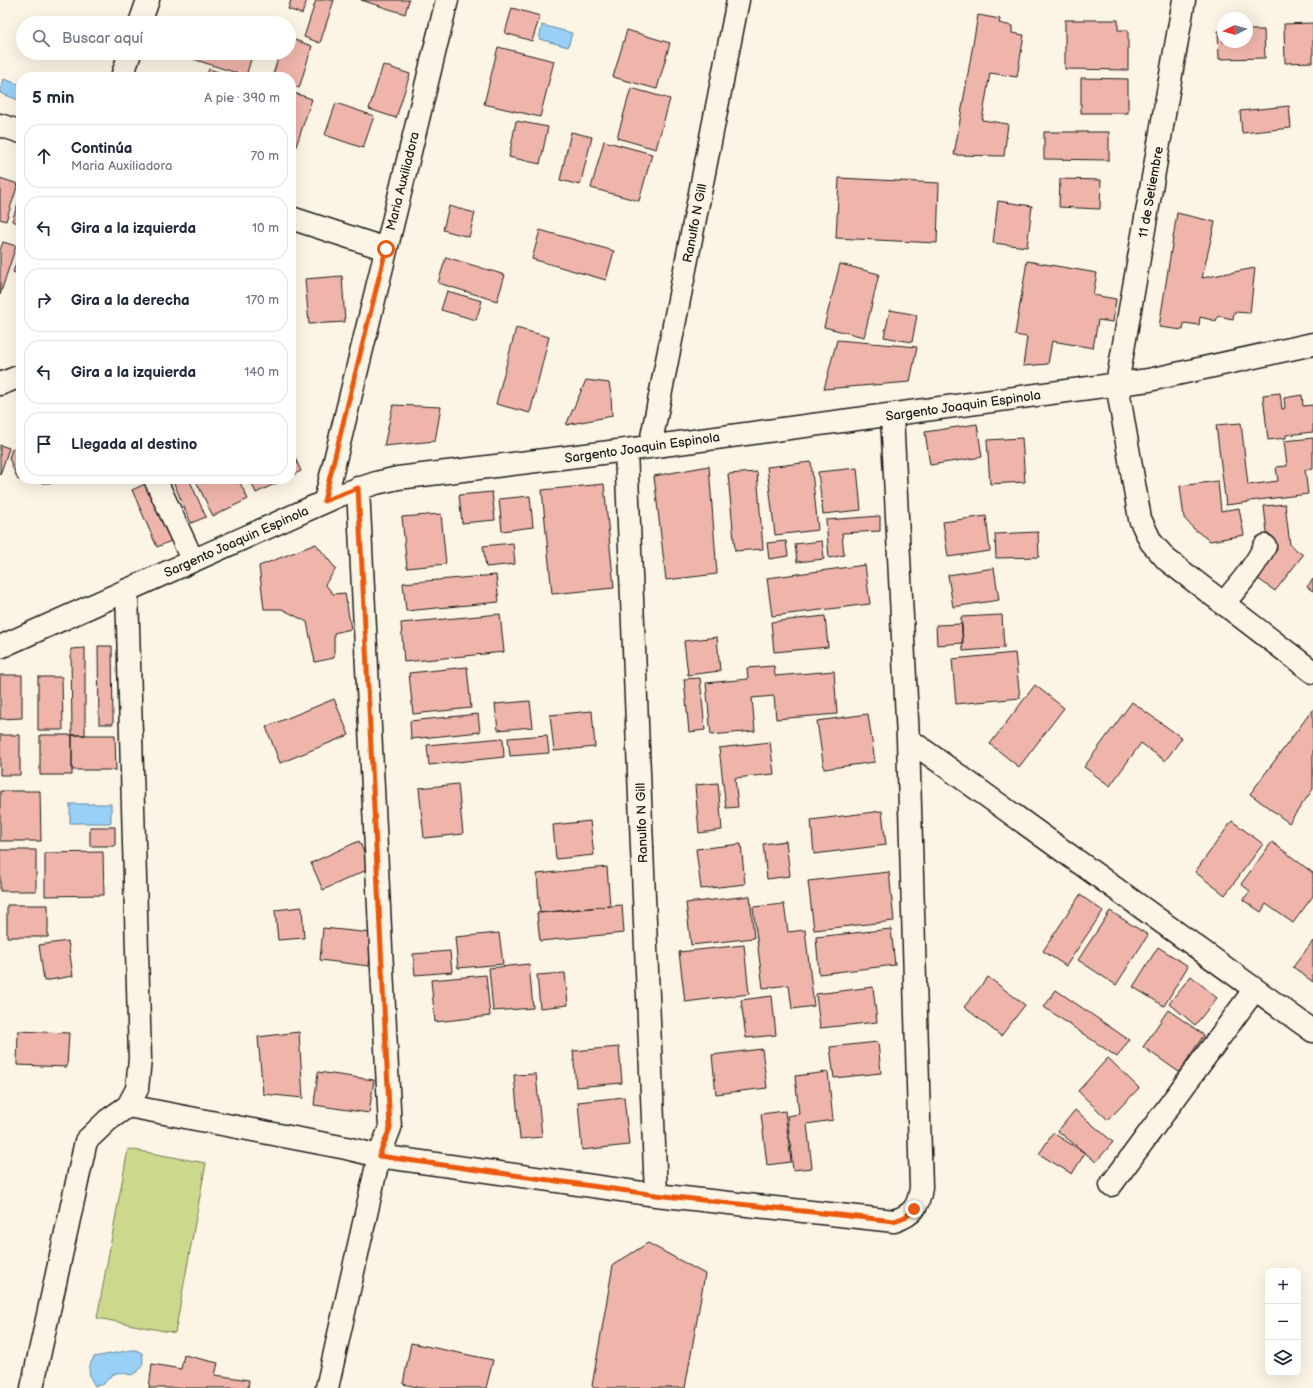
<!DOCTYPE html>
<html lang="es">
<head>
<meta charset="utf-8">
<style>
	body { margin:0; font-family:"Balsamiq Sans",sans-serif; background:#f6f6f7; color:#1f2937 }
	.controls { position:absolute; right:12px; bottom:12px; display:grid; overflow:hidden; border-radius:8px; box-shadow:0 4px 16px #0002 }
	.controls button { width:36px; height:36px; display:grid; place-items:center; padding:0; border:0; border-bottom:1px solid #e0e1e3; background:#fff; color:#1f2937; font:20px sans-serif }
	.compass { position:absolute; left:1217px; top:12px; width:36px; height:36px; border-radius:50%; background:#fff; box-shadow:0 4px 16px #0002; rotate:264deg }
	.stop { position:absolute; width:12px; height:12px; margin:-9px; border:3px solid #ea580c; border-radius:50%; background:#fff }
	.stop.end { background:#ea580c; border-color:#fff; box-shadow:0 1px 4px #0008 }
	.list { margin:0; padding:0; list-style:none }
	h2 { display:flex; justify-content:space-between; align-items:center; height:52px; margin:0; padding:0 16px; font-size:17px }
	h2 small { font-size:13px; font-weight:400; color:#747a83 }
	.list li { display:grid; grid-template-columns:26px 1fr auto; gap:12px; align-items:center; box-sizing:border-box; height:64px; margin:0 8px 8px; padding:0 8px; border:1px solid #e0e1e3; border-radius:16px }
	.list b { display:block; font-size:15px; white-space:nowrap }
	.list p { margin:0; font-size:13px; white-space:nowrap; color:#747a83 }
	.list em { font-size:13px; font-style:normal; color:#747a83 }
	.icon { flex:none; width:22px; height:22px; fill:none; stroke:currentColor; stroke-width:2; stroke-linecap:round; stroke-linejoin:round }
	.map { position:relative; flex:none; width:1313px; height:1388px; overflow:hidden }
	.search { position:absolute; background:#fff; box-shadow:0 4px 16px #0002; left:16px; top:16px; width:280px; height:44px; display:flex; align-items:center; gap:10px; box-sizing:border-box; padding:0 14px; border-radius:22px; color:#747a83; font-size:15px }
	.panel { position:absolute; background:#fff; box-shadow:0 4px 16px #0002; left:16px; top:72px; width:280px; height:412px; border-radius:16px }
	.map>svg:first-child { display:block }
	.green { fill:#ccd98d; stroke:#747a54 }
	.water { fill:#98d0f7; stroke:#66889f }
	.building { fill:#efb5aa; stroke:#1c1c1c }
	.lines { fill:none; stroke-linecap:round; stroke-linejoin:round }
	.minor-casing { stroke:#1c1c1c; stroke-width:25 }
	.minor { stroke:#fcf5e5; stroke-width:22 }
	.route { stroke:#ea580c; stroke-width:5 }
	.labels { text-anchor:middle; stroke-width:3; stroke-linejoin:round; paint-order:stroke }
	.street-label { font-size:13px; fill:#1c1c1c; stroke:#fcf5e5 }
</style>
</head>
<body>
<div class="map">
<svg width="1313" height="1388" viewBox="0 0 1313 1388">
	<rect width="100%" height="100%" fill="#fcf5e5"/>
	<filter id="ink" filterUnits="userSpaceOnUse"><feTurbulence type="fractalNoise" baseFrequency=".025" numOctaves="2"/><feDisplacementMap in="SourceGraphic" scale="8" xChannelSelector="R" yChannelSelector="G"/><feConvolveMatrix kernelMatrix="1 2 1 2 8 2 1 2 1" color-interpolation-filters="sRGB"/></filter>
	<g filter="url(#ink)">
		<path class="green" d="M128 1149 206 1163 175 1333 97 1318Z"/>
		<path class="water" d="M542 25 572 33 568 47 539 39Z
			M4 79 21 85V101L0 93Z
			M70 804H111V823H70Z
			M132 1350H136L142 1353C145 1364 141 1371 131 1375 117 1371 113 1372 104 1384L95 1386C88 1376 87 1368 94 1357Z"/>
		<path class="building" d="M291 0H307L302 14 288 9Z
			M316 0H334L320 43 304 37Z
			M361 0H409L405 14Z
			M512 8 540 16 532 41 505 33Z
			M978 15 1000 19 999 23 1012 26V33L1024 35 1017 77 990 73 982 120 1008 124 1004 156 954 155Z
			M1065 20H1118V30H1128V70L1065 69Z
			M1313 23V62L1285 63 1284 24Z
			M627 30 670 43 657 89 613 77Z
			M1247 30H1264L1265 58 1219 59 1218 31H1223V42H1247Z
			M289 38 312 46 299 88 291 85V77H272L280 53H289Z
			M498 47 554 61 540 117 484 104Z
			M192 53H253L246 76 190 58Z
			M383 65 410 74 396 118 369 109Z
			M209 69 234 77H206Z
			M1081 78 1128 79V113H1081Z
			M631 88 670 99 656 149 617 138Z
			M291 92 312 99 292 158H291Z
			M336 103 374 116 363 148 325 135Z
			M1289 106 1291 128 1242 133 1240 111Z
			M516 121 548 127 540 164 509 157Z
			M571 132 592 137 580 185 560 180Z
			M1044 132H1109V160L1044 159Z
			M604 141 652 154 639 201 591 188Z
			M0 178 18 184 6 221 0 219Z
			M839 178 939 183 937 243 836 238Z
			M1060 179 1101 180 1100 209 1059 207Z
			M21 195V224L12 221Z
			M998 201 1032 206 1027 247 993 243Z
			M449 206 475 213 469 237 443 230Z
			M1177 213 1215 222 1202 278 1255 268 1250 313 1234 312 1233 319 1218 316 1216 321 1200 317 1199 325 1184 323 1183 330 1159 327Z
			M540 230 614 251 606 280 532 259Z
			M3 242 16 246 0 295V250Z
			M21 248V275L13 272Z
			M446 257 505 275 497 301 438 283Z
			M1027 261 1097 273 1093 295 1116 299 1113 322 1098 320 1093 348 1052 341 1048 364 1023 366 1027 337 1015 335Z
			M840 264 879 274 864 337 824 327Z
			M342 276 345 322 309 324 305 279Z
			M447 291 482 301 476 320 441 310Z
			M890 310 917 315 912 342 884 337Z
			M516 328 549 337 530 413 496 404Z
			M837 340 917 347 910 382 824 389Z
			M586 380 609 383 611 394 612 416 566 425Z
			M1280 393 1282 409 1285 408 1284 398 1302 395 1303 406 1313 405V432L1286 435V438L1268 440 1263 395Z
			M393 405 441 407 435 441 384 446Z
			M1241 423 1248 485 1278 481 1276 467 1287 466 1284 441 1313 438V469L1305 470 1308 494 1250 501V502L1226 505 1216 425Z
			M977 424 982 457 930 465 925 432Z
			M1022 438 1025 482 990 484 987 440Z
			M0 445 9 448 0 475Z
			M21 445V479L18 480 9 458 12 449Z
			M291 449 301 471 291 476Z
			M811 462 818 530 775 535 767 467Z
			M709 466 717 574 666 580 654 476Z
			M857 468 861 510 823 514 818 472Z
			M757 472 763 549 735 551 728 474Z
			M41 479H75L73 482 42 483Z
			M172 479H189L206 517 191 523Z
			M195 479H238L248 499 213 516Z
			M250 479H285L256 493Z
			M1218 481 1221 511 1239 508 1244 535 1210 541 1194 529 1184 518 1180 486Z
			M145 484 171 541 157 547 132 490Z
			M604 484 614 588 552 594 542 490Z
			M492 492 495 520 462 523 459 495Z
			M530 496 533 527 502 531 499 499Z
			M1285 504 1290 545 1303 555 1275 591 1257 578 1270 560 1264 506Z
			M441 514 446 564 407 568 402 517Z
			M880 516V531L842 533 844 555 829 558 826 520Z
			M986 516 990 551 948 557 943 522Z
			M1038 532 1039 557 996 558 995 534Z
			M786 541 788 556 769 559 767 543Z
			M822 541 824 559 797 562 795 544Z
			M513 543 515 564 486 567 483 546Z
			M316 544 336 569 325 584 333 594 345 593 351 629 334 633V658L315 662 307 622 282 609H264L259 566Z
			M865 565 870 604 772 616 767 578Z
			M994 568 999 600 953 607 948 575Z
			M496 575 499 602 406 611 403 583Z
			M1313 579V591L1307 587Z
			M500 614 504 652 404 662 401 623Z
			M1002 615 1004 648 963 651 961 617Z
			M825 616 828 647 774 652 771 622Z
			M962 624 963 643 937 645 936 625Z
			M717 637 720 671 688 675 684 641Z
			M98 646H112L113 724H99Z
			M85 648V735H72L71 649Z
			M1015 653 1020 698 956 704 952 659Z
			M774 666 775 676 834 671 837 714 776 719 774 696 752 698 755 731 711 735 706 683 748 679 747 668Z
			M467 667 471 708 413 714 409 673Z
			M0 675H22V718L0 719Z
			M38 677H62L63 730H38Z
			M700 678 705 730 689 732 684 679Z
			M1035 685 1064 708 1019 767 990 744Z
			M334 699 349 735 280 763 266 727Z
			M530 701 533 727 498 730 495 704Z
			M1132 702 1182 738 1165 761 1141 743 1110 786 1084 767Z
			M1313 709V789L1289 823 1250 794Z
			M592 711 595 747 554 751 550 715Z
			M478 714 480 732 411 739 410 721Z
			M868 714 875 762 824 769 817 721Z
			M0 735H20V775H0Z
			M40 735H72V775H40Z
			M72 735H115L116 770H72Z
			M547 735 549 753 510 756 508 738Z
			M503 738 504 757 429 765 427 745Z
			M770 742 774 774 735 778 738 807 726 808 719 748Z
			M718 783 722 830 699 833 695 785Z
			M458 784 463 834 424 838 419 788Z
			M0 791H40L41 841H0Z
			M882 811 886 845 814 854 811 820Z
			M590 821 594 855 556 859 553 825Z
			M1232 821 1263 844 1225 895 1195 872Z
			M90 827H115V846H90Z
			M359 841 371 868 323 890 311 863Z
			M786 841 790 876 767 879 763 844Z
			M1272 842 1313 873V896L1293 923 1266 904 1261 912 1243 900 1250 891 1241 884Z
			M741 844 745 884 701 889 696 849Z
			M0 850H36V891H0Z
			M103 852 104 895 45 896V853Z
			M607 867 610 906 540 913 537 874Z
			M889 872 894 921 814 930 808 881Z
			M1080 895 1103 911 1066 966 1043 951Z
			M750 896 754 938 691 945 686 903Z
			M784 904 788 932 805 930 814 1006 792 1009 789 985 763 988 753 907Z
			M7 905H48V937H7Z
			M622 905 624 933 540 941 537 913Z
			M302 907 304 938 278 940 275 910Z
			M1110 911 1148 935 1116 985 1078 960Z
			M323 928 372 933 369 966 320 960Z
			M891 929 895 965 819 974 816 937Z
			M499 933 503 964 458 968 455 937Z
			M68 941 73 976 44 981 39 945Z
			M1313 941V982L1293 967Z
			M744 945 749 994 685 1002 679 952Z
			M1158 947 1188 966 1164 1006 1133 987Z
			M450 951 452 972 415 975 413 954Z
			M529 964 533 1008 493 1011 489 968Z
			M565 973 568 1005 540 1008 537 975Z
			M486 975 490 1016 435 1022 431 980Z
			M1191 976 1217 998 1195 1025 1169 1003Z
			M988 977 1025 1005 1001 1036 964 1007Z
			M873 987 877 1022 820 1028 816 994Z
			M1056 990 1129 1040 1117 1057 1044 1007Z
			M772 996 776 1035 746 1038 741 1000Z
			M1168 1010 1204 1035 1179 1072 1143 1047Z
			M18 1031 69 1033 67 1067 17 1065Z
			M299 1032 303 1098 263 1094 258 1037Z
			M878 1042 881 1073 834 1078 830 1047Z
			M619 1047 622 1083 576 1087 573 1051Z
			M762 1049 767 1088 716 1094 712 1055Z
			M1108 1058 1139 1088 1108 1120 1078 1091Z
			M318 1072 374 1080 369 1113 314 1105Z
			M828 1072 833 1120 807 1124 812 1168 793 1170 787 1116 799 1114 795 1076Z
			M536 1074 542 1137 520 1139 514 1075Z
			M624 1097 629 1145 582 1150 578 1102Z
			M1075 1110 1113 1142 1096 1162 1058 1131Z
			M785 1111 791 1162 767 1165 761 1114Z
			M1053 1133 1085 1153 1072 1174 1039 1154Z
			M648 1243 705 1274 685 1388H594L592 1386 613 1265Z
			M411 1343 493 1360 486 1388H422L403 1384Z
			M184 1355 218 1363 215 1375 249 1380 248 1388H149L152 1364 181 1369Z"/>
		<g class="lines">
			<g class="minor-casing">
				<path id="minor" d="M1184 0 1117 384 1140 519 1151 542 1167 560 1313 672
					M140 23 148 0
					M122 77 130 53
					M0 125 21 132
					M291 218 386 249
					M0 384 21 376
					M650 447 738 0
					M626 450 656 1195
					M155 479 193 561
					M325 501 447 0
					M1223 604C1239 585 1254 568 1265 546
					M0 647 340 495 376 483 398 478 626 450 1149 380 1313 344
					M908 739 1313 1031
					M128 1106 346 1148 379 1156 656 1195 894 1221C913 1215 919 1206 921 1187L908 739 892 415
					M1111 1185 1255 989
					M32 1388 86 1141 108 1120 128 1106 137 1089 140 1059 127 590
					M327 1388 379 1156 390 1128 358 488"/>
			</g>
			<use href="#minor" class="minor"/>
		</g>
	</g>
	<g class="lines" filter="url(#ink)">
		<path class="route" d="M386 249 324 501 358 488 390 1128 379 1156 656 1195 894 1221 905 1217 914 1209"/>
	</g>
	<g class="labels">
		<g class="street-label">
			<text transform="translate(402 181) rotate(-76)" y="5">Maria Auxiliadora</text>
			<text transform="translate(1150 192) rotate(-80)" y="5">11 de Setiembre</text>
			<text transform="translate(694 223) rotate(-79)" y="5">Ranulfo N Gill</text>
			<text transform="translate(963 405) rotate(-8)" y="5">Sargento Joaquin Espinola</text>
			<text transform="translate(642 447) rotate(-8)" y="5">Sargento Joaquin Espinola</text>
			<text transform="translate(236 541) rotate(-24)" y="5">Sargento Joaquin Espinola</text>
			<text transform="translate(641 823) rotate(-92)" y="5">Ranulfo N Gill</text>
		</g>
	</g>
</svg>
<div class="controls">
<button>+</button>
<button>−</button>
<button><svg class="icon" aria-label="layers" viewBox="0 0 24 24"><path d="M12 4l9 5-9 5-9-5zM3 14l9 5 9-5"/></svg></button>
</div>
<svg class="compass" viewBox="-18 -18 36 36"><path d="M0-13l5 13h-10z" fill="#e53935"/><path d="M0 13l5-13h-10z" fill="#747a83"/></svg>
<div class="stop" style="left:386px;top:249px"></div>
<div class="stop end" style="left:914px;top:1209px"></div>
<div class="search"><svg class="icon" aria-label="search" viewBox="0 0 24 24"><circle cx="10" cy="10" r="6"/><path d="M15 15l6 6"/></svg>Buscar aquí</div>
<section class="panel">
<h2>5 min<small>A pie · 390 m</small></h2>
<ul class="list">
<li><svg class="icon" aria-label="ahead" viewBox="0 0 24 24"><path d="M12 20V5M6 11l6-6 6 6"/></svg><div><b>Continúa</b><p>Maria Auxiliadora</p></div><em>70 m</em></li>
<li><svg class="icon" aria-label="left" viewBox="0 0 24 24"><path d="M17 20v-9H6M10 6l-5 5 5 5"/></svg><div><b>Gira a la izquierda</b></div><em>10 m</em></li>
<li><svg class="icon" aria-label="right" viewBox="0 0 24 24"><path d="M7 20v-9h11M14 6l5 5-5 5"/></svg><div><b>Gira a la derecha</b></div><em>170 m</em></li>
<li><svg class="icon" aria-label="left" viewBox="0 0 24 24"><path d="M17 20v-9H6M10 6l-5 5 5 5"/></svg><div><b>Gira a la izquierda</b></div><em>140 m</em></li>
<li><svg class="icon" aria-label="arrive" viewBox="0 0 24 24"><path d="M6 21V4h12l-3 4 3 4H6"/></svg><div><b>Llegada al destino</b></div></li>
</ul>
</section>
</div>
</body>
</html>
